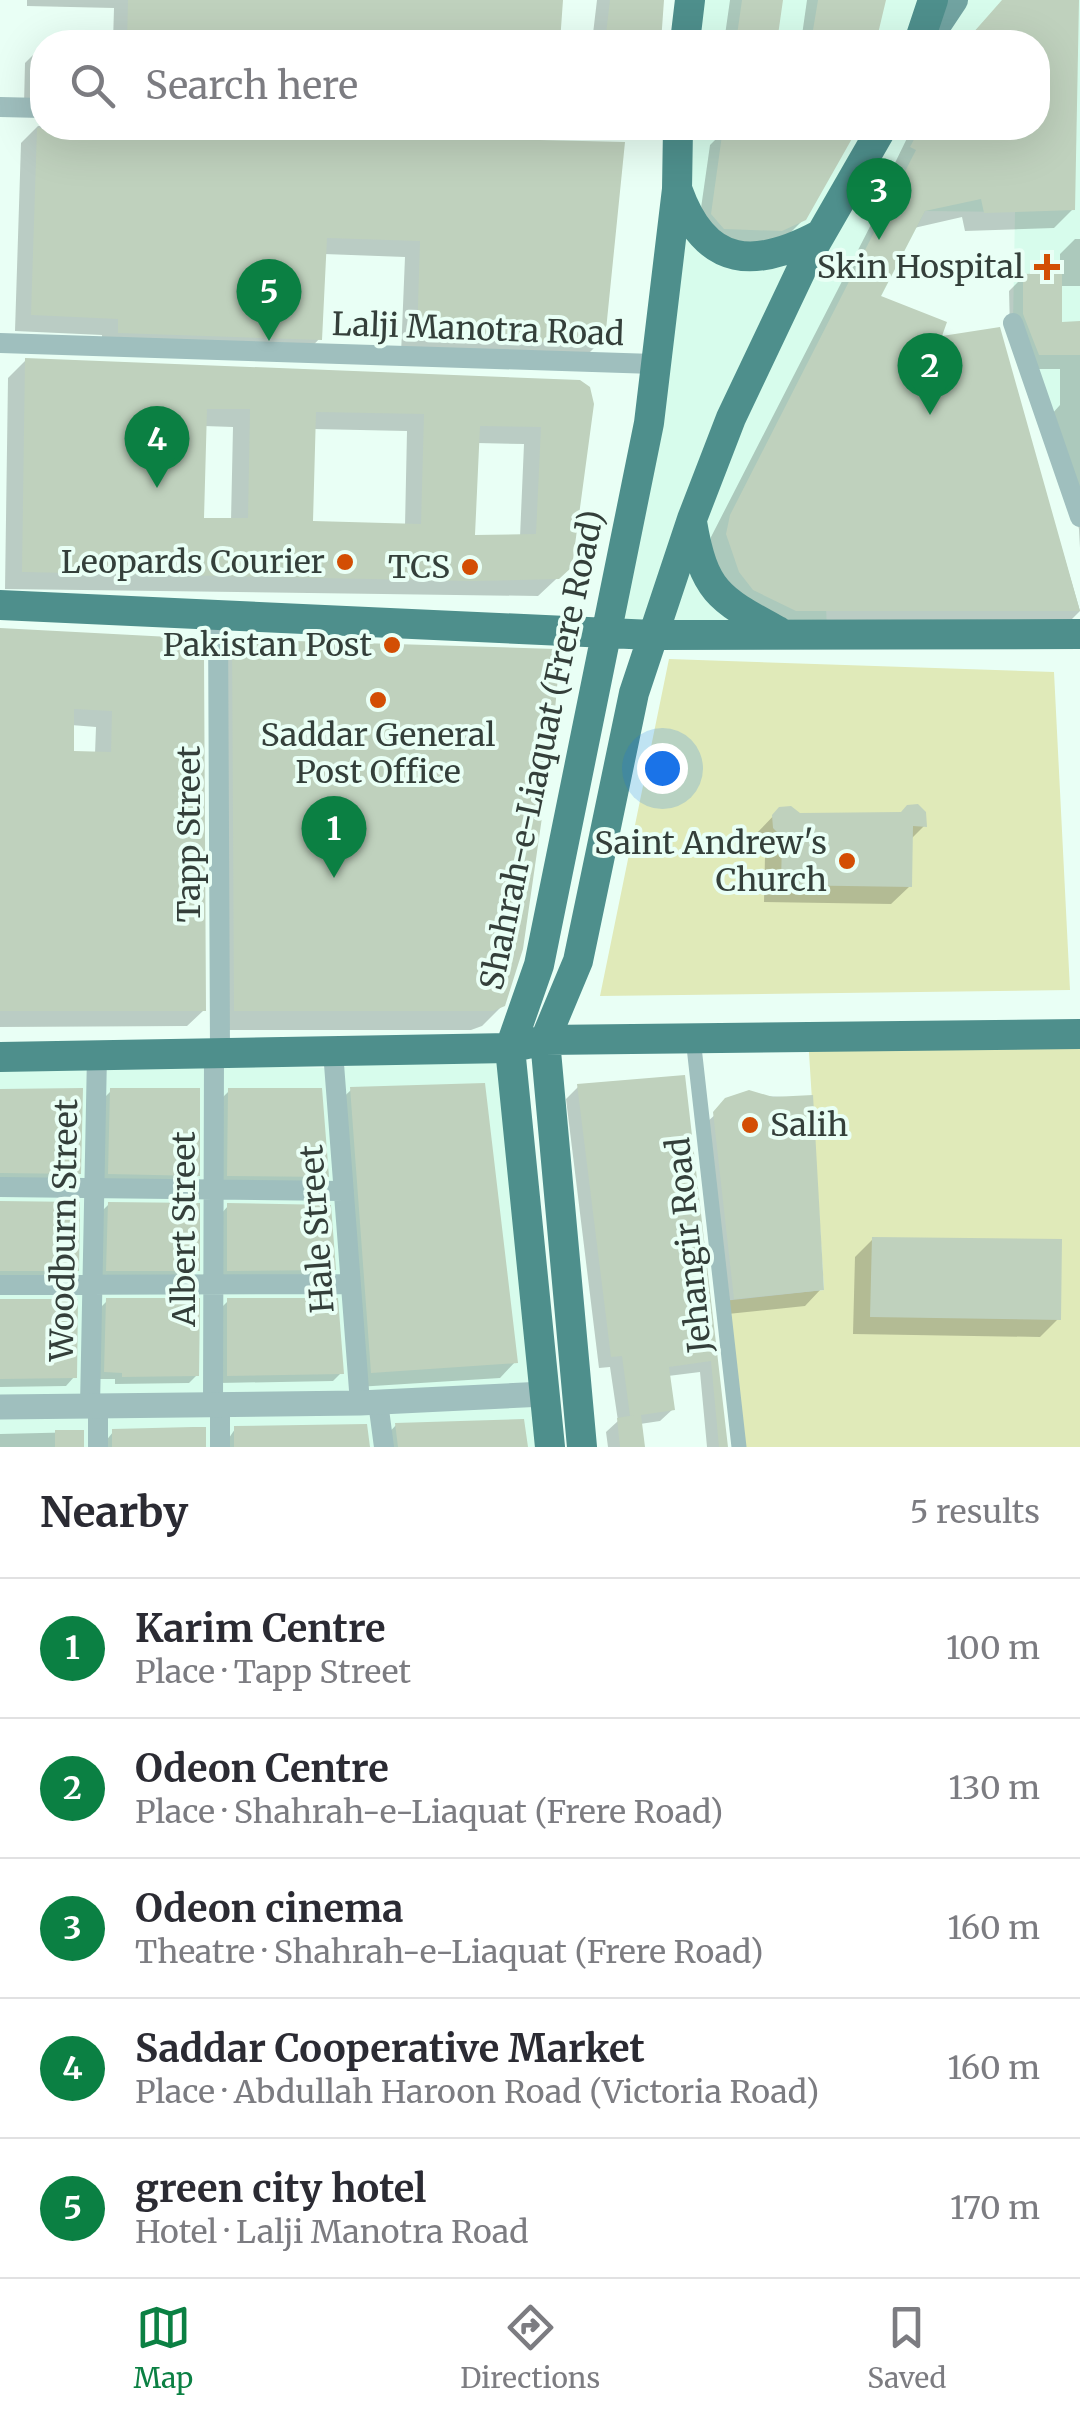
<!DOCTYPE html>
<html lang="en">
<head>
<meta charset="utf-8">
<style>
	body { margin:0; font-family:Merriweather,serif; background:#f2f2f3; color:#2b2b33 }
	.you { position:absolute; left:662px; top:768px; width:35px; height:35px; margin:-25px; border:8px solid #fff; border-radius:50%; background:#1a73e8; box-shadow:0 0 0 15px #1a73e833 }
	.badge { display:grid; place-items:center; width:65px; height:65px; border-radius:50%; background:#0b8043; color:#fff; font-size:32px; font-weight:700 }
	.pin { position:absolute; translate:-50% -82px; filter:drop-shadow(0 2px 5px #0008) }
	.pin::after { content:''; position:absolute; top:52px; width:35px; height:30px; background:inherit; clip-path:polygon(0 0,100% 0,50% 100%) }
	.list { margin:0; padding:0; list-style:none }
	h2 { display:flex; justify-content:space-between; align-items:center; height:130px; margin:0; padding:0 40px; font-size:42px }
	h2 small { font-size:32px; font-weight:400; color:#7c7c81 }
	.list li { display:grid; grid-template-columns:65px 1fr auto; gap:30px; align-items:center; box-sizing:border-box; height:140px; padding:0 40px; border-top:2px solid #e1e1e2 }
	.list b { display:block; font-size:38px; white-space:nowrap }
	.list p { margin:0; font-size:32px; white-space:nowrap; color:#7c7c81 }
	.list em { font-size:32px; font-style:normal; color:#7c7c81 }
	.icon { flex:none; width:55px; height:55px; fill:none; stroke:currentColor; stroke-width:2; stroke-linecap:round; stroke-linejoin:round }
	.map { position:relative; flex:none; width:1080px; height:1447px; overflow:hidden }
	.search { position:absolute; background:#fff; box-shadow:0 10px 40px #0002; left:30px; right:30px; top:30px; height:110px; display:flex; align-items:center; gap:25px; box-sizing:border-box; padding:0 35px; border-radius:40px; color:#7c7c81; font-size:38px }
	.sheet { height:830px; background:#fff }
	nav { display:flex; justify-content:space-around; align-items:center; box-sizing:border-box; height:140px; border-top:2px solid #e1e1e2; background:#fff; font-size:28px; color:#7c7c81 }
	nav a { display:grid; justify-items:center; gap:5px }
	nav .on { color:#0b8043 }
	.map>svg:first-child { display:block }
	.built { fill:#d7fcec }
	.green { fill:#e0eab9 }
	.shadow { fill:#0003; fill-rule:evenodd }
	.building { fill:#bfd1bd; fill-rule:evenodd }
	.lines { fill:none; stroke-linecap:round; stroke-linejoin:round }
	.pedestrian { stroke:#9fbfbe; stroke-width:15 }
	.minor { stroke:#9fbfbe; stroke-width:20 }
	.tertiary { stroke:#9fbfbe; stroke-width:25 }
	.secondary { stroke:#71a3a1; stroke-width:28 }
	.primary { stroke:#4e8f8c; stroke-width:30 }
	.poi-dot { fill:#d34e04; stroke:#e9fff5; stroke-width:4 }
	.labels { text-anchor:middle; stroke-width:8; stroke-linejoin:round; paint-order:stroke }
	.poi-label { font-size:32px; fill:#343f3a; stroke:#e9fff5; text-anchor:end }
	.street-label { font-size:32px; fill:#343f3a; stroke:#e9fff5 }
</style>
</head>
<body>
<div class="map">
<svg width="1080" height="1447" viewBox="0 0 1080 1447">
	<rect width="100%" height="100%" fill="#e9fff5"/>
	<path class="built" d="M690 0H1080V517L1013 323 1015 212 925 211 830 396 823 520 827 633H605L677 128H1038V42H686Z
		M510 1048 550 1447H0V1061L333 1068Z"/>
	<path class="green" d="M669 659 1054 672 1070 990 600 996Z
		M1080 1034V1447H739L723 1301 824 1290 808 1037Z"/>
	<path class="shadow" d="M27 0H561L558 42H113L114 8 27 6Z
		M597 0H662L658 42H592Z
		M730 0H780L775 42H724Z
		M807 0H882L873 42H801Z
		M1004 0H1072L1073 209 1054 228 965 231 962 217 914 228 878 298 939 339 998 330 1080 611 1062 629H775L734 609 708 554 711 537 899 170 893 167 912 128H1038V42H965Z
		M41 47 42 106 24 105 25 63Z
		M38 126 622 145 603 339 585 357 401 354 405 257 324 254 320 338 303 356 102 349V335L15 331 21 143Z
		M721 128H856L804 219 789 234 766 244 710 242 698 229 710 145 723 132Z
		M1075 239H1080V286H1059L1060 324H1080V548L1079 529 1051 415 1060 405V369H1024L1010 330 1009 291 1024 276H1060V254Z
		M26 360 579 383 570 566 538 596 5 589 8 378ZM204 426 233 427 231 521 202 520ZM313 429 407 431 405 526 311 524ZM477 443 524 444 520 537 472 538Z
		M0 631 188 640 204 1010 187 1026 0 1027ZM71 725 96 727 95 754 71 753Z
		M233 641 503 1005 482 1026 471 1030H214L213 661Z
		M780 809 799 815 924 826 910 840V886L891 904 764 902 765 856 756 847 755 835Z
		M682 1077 725 1447H707L700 1372 668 1376 673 1409 660 1421 640 1424 642 1447H608L606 1432 618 1421 610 1367 599 1368 566 1099 578 1087Z
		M351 1090 515 1362 500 1378 357 1387 335 1105Z
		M0 1091 78 1173 70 1182 0 1181Z
		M111 1091 197 1175 189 1183 101 1182 103 1099Z
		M229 1091 326 1176 316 1186 218 1185 219 1101Z
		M737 1095 811 1098 821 1289 805 1306 718 1315 697 1131Z
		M0 1203 76 1270 68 1279H0Z
		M109 1204 197 1270 187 1280H97L98 1215Z
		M228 1206 333 1269 325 1278H219L220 1215Z
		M873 1239 1058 1319 1040 1337 853 1334 855 1257Z
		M0 1301 74 1377 66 1386 0 1387Z
		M107 1301 197 1375 189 1383 115 1384V1379H98L99 1309Z
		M228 1301 341 1373 333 1381 219 1383 220 1309Z
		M396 1425 525 1447H385V1437Z
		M235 1429 369 1447H223Z
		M82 1432 83 1447H0V1434Z
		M113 1432 205 1447H101Z"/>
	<path class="building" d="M128 0H563L560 42H127Z
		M610 0H664L661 42H605Z
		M742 0H783L777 42H736Z
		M818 0H886L876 42H811Z
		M1002 0H1079L1075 210 984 213 981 199 925 211 881 296 947 322 942 336 1000 327 1080 611H796L753 590 739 572 726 534 730 515 916 150 910 147 920 128H1038V42H965Z
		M37 128 625 142 605 340 597 344 417 338 420 241 327 238 322 340 118 333V319L31 315Z
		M723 128H858L806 220 782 231 724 229 711 214Z
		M1062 273V322L1080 321V355H1039L1023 314V274Z
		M25 358 580 380 590 387 594 404 572 567 559 579 473 581 22 572ZM207 409H250L248 518H204ZM316 412 424 414 421 524 313 521ZM480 426 541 427 536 534 475 535Z
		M0 628 189 638 204 657 206 1011H0ZM74 709 112 711 111 752 74 751Z
		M232 639 555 649 560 654 551 755 523 949 505 1006 493 1011H234Z
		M918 804 926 812 927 827 913 826 912 887 781 885 782 837 773 828 772 815 779 807 791 806 800 813 901 812 907 805Z
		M685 1075 728 1447H719L711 1361 669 1367 675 1410 641 1415 645 1447H620L617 1418 635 1415 630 1416 622 1356 611 1357 577 1084Z
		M485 1083 518 1363 371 1373 350 1087Z
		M83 1088 81 1174 0 1173V1089Z
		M110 1088H200V1176L108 1174Z
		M228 1088H322L329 1177 227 1176Z
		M749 1090 773 1097 813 1095 824 1290 734 1299 713 1112 725 1098Z
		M0 1201 80 1202 79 1271H0Z
		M108 1202 200 1203V1271H106Z
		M227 1203 331 1205 336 1270 227 1271Z
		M872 1237 1062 1239 1061 1320 870 1317Z
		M106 1298H200L199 1376 122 1377V1373L104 1372Z
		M227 1298H338L344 1374 227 1376Z
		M0 1299H78L77 1378 0 1379Z
		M524 1419 528 1447H398L395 1423Z
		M367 1424 370 1447H234V1426Z
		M193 1427H206V1447H112V1429Z
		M55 1430H84V1447H55Z"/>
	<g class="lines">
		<path class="pedestrian" d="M693 1038 739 1447"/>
		<path class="minor" d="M0 107 42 108
			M1013 323 1080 517
			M0 343 654 364
			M218 615 220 1053
			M333 1051 360 1403
			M0 1187 344 1191
			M0 1285 351 1284
			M378 1402 384 1447
			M213 1405 214 1053
			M220 1405V1447
			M90 1406 97 1055
			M98 1447V1406"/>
		<path class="tertiary" d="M0 1407 360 1403 544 1394"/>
		<path class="secondary" d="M926 42 954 0"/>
		<path class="primary" d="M685 42 690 0
			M919 42 933 0
			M678 191C706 269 756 269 821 234
			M692 522C704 592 719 599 778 631
			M0 605 652 635 1080 634
			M0 1057 510 1048 545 1040 1080 1034
			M550 1447 510 1048 539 965 649 423 677 189 678 128
			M582 1447 545 1040 578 961 634 693 692 519 731 418 806 260 882 128"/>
	</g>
	<g class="poi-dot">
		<path d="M1042 252h10v10h10v10h-10v10h-10v-10h-10v-10h10z"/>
		<circle cx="345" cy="562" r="10"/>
		<circle cx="470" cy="567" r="10"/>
		<circle cx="392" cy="645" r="10"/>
		<circle cx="378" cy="700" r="10"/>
		<circle cx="847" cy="861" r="10"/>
		<circle cx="750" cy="1125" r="10"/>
	</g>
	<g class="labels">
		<g class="poi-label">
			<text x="1024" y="278">Skin Hospital</text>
			<text x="325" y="573">Leopards Courier</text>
			<text x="450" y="578">TCS</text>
			<text x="372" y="656">Pakistan Post</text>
			<text x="378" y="746" text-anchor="middle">Saddar General<tspan x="378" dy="37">Post Office</tspan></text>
			<text x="827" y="854">Saint Andrew's<tspan x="827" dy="37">Church</tspan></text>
			<text x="770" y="1136" text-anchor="start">Salih</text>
		</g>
		<g class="street-label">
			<text transform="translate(478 329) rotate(2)" y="11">Lalji Manotra Road</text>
			<text transform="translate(542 750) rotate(-78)" y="11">Shahrah-e-Liaquat (Frere Road)</text>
			<text transform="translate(189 834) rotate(-90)" y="11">Tapp Street</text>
			<text transform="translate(184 1229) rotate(-90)" y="11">Albert Street</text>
			<text transform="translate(317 1229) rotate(-94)" y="11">Hale Street</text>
			<text transform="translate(64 1230) rotate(-89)" y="11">Woodburn Street</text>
			<text transform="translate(689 1245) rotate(-96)" y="11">Jehangir Road</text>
		</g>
	</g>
</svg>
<div class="you"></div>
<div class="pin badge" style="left:334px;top:878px">1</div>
<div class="pin badge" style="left:930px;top:415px">2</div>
<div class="pin badge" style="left:879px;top:240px">3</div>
<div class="pin badge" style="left:157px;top:488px">4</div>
<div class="pin badge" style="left:269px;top:341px">5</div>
<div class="search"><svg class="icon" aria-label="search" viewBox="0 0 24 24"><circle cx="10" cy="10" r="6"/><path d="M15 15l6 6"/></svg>Search here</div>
</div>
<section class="sheet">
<h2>Nearby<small>5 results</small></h2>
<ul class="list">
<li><span class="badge">1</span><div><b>Karim Centre</b><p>Place · Tapp Street</p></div><em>100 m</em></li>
<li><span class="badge">2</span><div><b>Odeon Centre</b><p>Place · Shahrah-e-Liaquat (Frere Road)</p></div><em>130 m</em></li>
<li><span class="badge">3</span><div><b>Odeon cinema</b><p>Theatre · Shahrah-e-Liaquat (Frere Road)</p></div><em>160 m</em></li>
<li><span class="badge">4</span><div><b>Saddar Cooperative Market</b><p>Place · Abdullah Haroon Road (Victoria Road)</p></div><em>160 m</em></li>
<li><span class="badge">5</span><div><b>green city hotel</b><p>Hotel · Lalji Manotra Road</p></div><em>170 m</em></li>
</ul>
</section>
<nav>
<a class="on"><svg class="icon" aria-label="map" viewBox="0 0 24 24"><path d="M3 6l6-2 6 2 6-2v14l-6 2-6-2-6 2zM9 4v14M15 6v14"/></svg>Map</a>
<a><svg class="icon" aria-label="directions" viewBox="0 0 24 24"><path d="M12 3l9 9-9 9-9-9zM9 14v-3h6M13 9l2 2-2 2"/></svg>Directions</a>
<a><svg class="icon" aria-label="saved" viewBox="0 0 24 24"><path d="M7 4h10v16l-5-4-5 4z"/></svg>Saved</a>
</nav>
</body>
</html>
